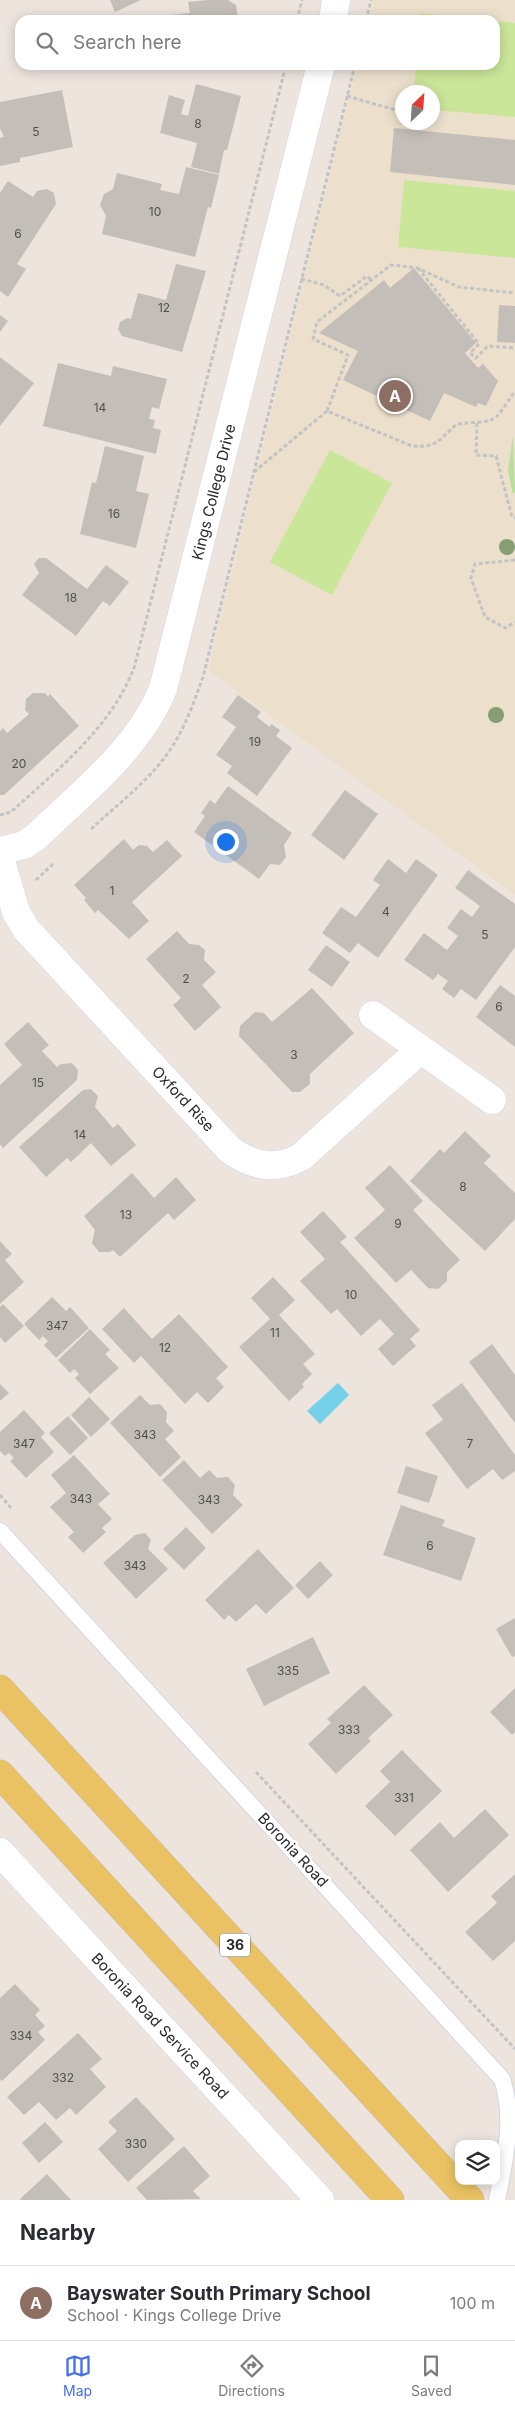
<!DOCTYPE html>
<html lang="en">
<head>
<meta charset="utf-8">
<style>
	body { margin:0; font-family:Inter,sans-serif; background:#f7f7f7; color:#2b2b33 }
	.controls { position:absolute; right:15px; bottom:15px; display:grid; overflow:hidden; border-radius:10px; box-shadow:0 2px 12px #0003 }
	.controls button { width:45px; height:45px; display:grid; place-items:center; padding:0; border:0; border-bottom:1px solid #e1e1e2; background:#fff; color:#2b2b33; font:25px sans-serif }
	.compass { position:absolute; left:395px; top:85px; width:45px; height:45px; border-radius:50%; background:#fff; box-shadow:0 2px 12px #0003; rotate:25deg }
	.you { position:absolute; left:225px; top:841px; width:18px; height:18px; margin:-12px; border:4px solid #fff; border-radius:50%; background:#1a73e8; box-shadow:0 0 0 8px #1a73e833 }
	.badge { display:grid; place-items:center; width:32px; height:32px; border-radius:50%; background:#456ff1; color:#fff; font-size:16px; font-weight:700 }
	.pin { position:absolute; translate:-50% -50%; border:2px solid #fff; box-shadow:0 1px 5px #0006 }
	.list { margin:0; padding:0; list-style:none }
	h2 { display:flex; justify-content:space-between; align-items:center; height:65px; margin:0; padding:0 20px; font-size:21px }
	h2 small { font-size:16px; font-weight:400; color:#7c7c81 }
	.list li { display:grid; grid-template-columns:32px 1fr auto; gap:15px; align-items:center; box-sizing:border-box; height:75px; padding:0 20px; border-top:1px solid #e1e1e2 }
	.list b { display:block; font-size:19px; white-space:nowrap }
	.list p { margin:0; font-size:16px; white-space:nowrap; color:#7c7c81 }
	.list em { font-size:16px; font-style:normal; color:#7c7c81 }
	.icon { flex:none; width:28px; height:28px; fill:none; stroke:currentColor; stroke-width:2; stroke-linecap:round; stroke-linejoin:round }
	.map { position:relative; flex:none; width:515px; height:2200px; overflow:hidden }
	.search { position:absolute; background:#fff; box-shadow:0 2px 12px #0003; left:15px; right:15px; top:15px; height:55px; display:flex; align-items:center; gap:12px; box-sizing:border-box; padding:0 18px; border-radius:15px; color:#7c7c81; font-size:19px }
	.sheet { height:140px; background:#fff }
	nav { display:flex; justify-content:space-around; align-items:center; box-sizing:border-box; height:70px; border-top:1px solid #e1e1e2; background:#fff; font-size:14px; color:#7c7c81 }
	nav a { display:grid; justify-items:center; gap:2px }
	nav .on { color:#456ff1 }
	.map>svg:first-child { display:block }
	.education { fill:#ece0cd; fill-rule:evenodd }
	.green { fill:#b7e09c }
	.pitch { fill:#cae698 }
	.water { fill:#75d1e9 }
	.building { fill:#c4beb9 }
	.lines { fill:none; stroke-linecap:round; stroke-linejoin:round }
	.service-casing { stroke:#d2d6e2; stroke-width:18 }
	.minor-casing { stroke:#d2d6e2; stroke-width:29 }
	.primary-casing { stroke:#c3c3c3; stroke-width:29 }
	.path { stroke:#c3c3c3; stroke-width:3; stroke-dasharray:4 2.5; stroke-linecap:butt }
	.service { stroke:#fff; stroke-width:16 }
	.minor { stroke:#fff; stroke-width:28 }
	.primary { stroke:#eac264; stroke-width:28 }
	.tree { fill:#859e74 }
	.labels { text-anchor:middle; stroke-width:5; stroke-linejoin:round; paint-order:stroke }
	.number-label { font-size:12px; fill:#504f4e }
	.shield { fill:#fff; stroke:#6a6a6a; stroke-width:1 }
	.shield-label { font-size:14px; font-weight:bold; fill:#2a2a2a }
	.street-label { font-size:15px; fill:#2a2a2a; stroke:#fff }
</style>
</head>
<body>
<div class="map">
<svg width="515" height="2200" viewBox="0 0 515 2200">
	<rect width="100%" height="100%" fill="#ece4dd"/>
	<path class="education" d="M374 0H515V895L208 670 357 65H495V20H369ZM402 92H432V122H402Z"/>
	<path class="green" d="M513 435 515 492 513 494 508 471Z"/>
	<path class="pitch" d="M421 13 486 20H420Z
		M495 21 515 23V117L433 110 432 92H414L416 65H495Z
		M404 180 515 191V258L398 247Z
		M330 450 392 483 332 595 270 562Z"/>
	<path class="water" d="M338 1383 349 1395 320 1424 307 1411Z"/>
	<path class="building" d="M110 0H141L115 12Z
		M208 0H228L236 5 238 20H150V17L190 13 188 2Z
		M119 65H153V66L120 70Z
		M196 84 241 96 227 150H224L219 174 191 167 197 143 160 133 169 95 185 100 181 114 188 116Z
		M62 90 73 147 20 158V162L0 166V138L4 137 0 128V102Z
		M394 128 515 140V185L390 172Z
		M186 167 219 175 211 208 208 207 195 257 102 234 106 216 100 205 104 194 113 189 117 173 162 184 160 190 179 194Z
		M8 181 33 197 37 191 47 189 54 193 56 204 17 264 26 269 8 297 0 291V193Z
		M176 264 206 271 182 352 122 336 118 329 120 322 127 318 131 319 138 293 166 300Z
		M414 268 476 343 465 353 478 368 483 364 498 381 486 406 478 403 476 407 444 393 430 421 343 380 358 351 319 333 384 280 390 288Z
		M499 305 515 306V343L497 342Z
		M0 315 8 321 0 332Z
		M0 357 34 383 0 426Z
		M58 363 111 376 113 366 167 379 159 409 152 407 149 419 155 420 153 428 161 430 156 454 43 426Z
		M105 446 144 456 136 491 149 494 136 548 80 534 92 482 96 483Z
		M39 558H46L87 589 106 565 129 582 110 606 103 601 76 636 22 595 39 573 34 564Z
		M33 693H45L48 697 50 694 79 726 4 795H0V731L3 728 7 733 29 714 25 710 26 699Z
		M238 695 261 712 257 717 270 727 271 724 280 730 276 736 292 748 257 796 227 773 232 766 216 755 236 727 222 717Z
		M228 786 292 833 284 845 286 857 280 865 270 864 259 879 194 832 205 816 201 813 210 800 215 804Z
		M345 790 378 814 344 860 311 835Z
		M124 839 133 850 139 845 147 846 153 852 167 840 182 856 132 902 149 921 129 939 98 910 95 913 84 900 86 898 74 885Z
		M388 859 406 873 416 859 438 875 378 958 358 943 350 953 322 933 341 907 356 917 380 885 373 880Z
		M468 870 515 904V947L476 1000 461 989 454 998 442 989 448 981 438 974 433 980 404 960 424 933 447 950 458 936 447 928 461 909 472 917 480 906 455 888Z
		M177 931 189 944 199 945 205 950 204 960 216 972 202 985 221 1007 195 1031 173 1005 181 998 146 959Z
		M326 945 350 962 332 987 308 970Z
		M500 985 515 996V1047L476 1017Z
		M312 988 354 1033 310 1074V1084L300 1092H292L239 1036 240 1026 255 1012 264 1013 272 1022Z
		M28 1022 49 1045 42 1051 57 1067 61 1064 72 1063 78 1070 77 1080 3 1148 0 1144V1085L22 1065 4 1044Z
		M91 1089 98 1096 95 1107 113 1128 118 1124 136 1145 111 1166 91 1143 71 1162 67 1158 46 1177 19 1147 83 1090Z
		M465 1131 491 1156 484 1163 515 1193V1219L485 1251 410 1181 440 1149 444 1153Z
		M390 1165 423 1201 413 1210 460 1260 447 1272V1281L438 1289 428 1288 411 1270 396 1283 354 1238 385 1210 365 1188Z
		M132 1173 154 1198 176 1177 196 1200 174 1220 168 1213 120 1257 113 1250 110 1252H99L92 1243 95 1230 84 1216Z
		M323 1211 347 1237 340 1242 420 1330 410 1339 416 1346 393 1366 378 1349 394 1334 380 1319 361 1336 337 1309 331 1314 300 1281 325 1259 300 1232Z
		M0 1241 12 1254 5 1260 24 1282 0 1304Z
		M273 1277 295 1300 279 1315 315 1354 303 1364 312 1374 302 1384 304 1387 289 1401 239 1347 270 1319 251 1298Z
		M52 1297 66 1311 70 1307 89 1328 56 1358 44 1345 48 1341 43 1336 39 1340 24 1324Z
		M3 1304 24 1326 5 1343 0 1337V1307Z
		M124 1308 152 1339 179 1314 228 1367 216 1378 224 1387 208 1403 197 1392 185 1404 141 1356 134 1363 102 1329Z
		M90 1329 110 1350 105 1354 119 1368 90 1394 75 1378 79 1374 74 1369 70 1373 58 1360Z
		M492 1344 515 1375V1423L469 1362Z
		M462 1383 515 1455V1471L502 1480 493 1469 467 1489 425 1433 443 1420 432 1405Z
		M0 1384 9 1393 0 1401Z
		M140 1395 150 1405 160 1404 167 1412 166 1422 174 1431 165 1439 181 1457 160 1477 110 1423Z
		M89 1397 110 1419 91 1437 71 1415Z
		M24 1410 45 1433 41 1437 54 1452 26 1478 10 1461 14 1458 9 1453 5 1456 0 1451V1432Z
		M68 1416 88 1438 70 1455 49 1433Z
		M74 1455 110 1494 98 1504 112 1519 102 1528 106 1532 83 1553 68 1537 74 1532 50 1507 66 1493 51 1475Z
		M184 1460 200 1478 209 1470 217 1478 228 1477 235 1485 233 1495 243 1505 212 1534 162 1480Z
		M406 1466 438 1476 429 1503 397 1493Z
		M401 1505 445 1520 442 1526 476 1538 461 1581 383 1555Z
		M186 1527 206 1548 184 1570 163 1549Z
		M145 1533 151 1540 148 1549 168 1569 136 1599 103 1563 135 1535Z
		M258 1549 294 1588 266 1614 256 1604 236 1622 229 1615 224 1620 205 1600Z
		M320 1561 333 1575 308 1599 295 1585Z
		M515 1618V1656L512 1657 496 1629Z
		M313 1637 330 1673 264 1706 246 1669Z
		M364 1685 393 1715 368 1738 371 1741 336 1774 308 1744 331 1723 327 1719Z
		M515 1688V1732L512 1735 490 1712Z
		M402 1750 442 1791 395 1836 365 1806 390 1782 380 1771Z
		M485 1809 509 1835 448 1892 410 1850 440 1822 454 1838Z
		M515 1874V1941L493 1961 465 1932 497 1903 491 1896Z
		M15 1984 40 2010 35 2015 45 2026 38 2032 45 2040 2 2081 0 2079V1998Z
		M78 2033 102 2059 90 2069 106 2087 76 2115 70 2108 56 2120 39 2102 24 2115 7 2097Z
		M136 2097 175 2139 128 2182 98 2149 117 2131 108 2122Z
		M45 2122 63 2142 39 2163 22 2143Z
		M184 2146 210 2176 193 2191 201 2199 147 2200 136 2188Z
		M47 2174 71 2200H21L20 2199Z"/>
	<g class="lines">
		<g class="service-casing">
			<path id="service" d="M0 1531 502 2079C515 2118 505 2160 497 2200"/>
		</g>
		<g class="minor-casing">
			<path id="minor" d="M333 20 336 0
				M0 851 24 845 36 837C82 792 138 750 163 689L321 65
				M0 858 16 912 26 929 230 1150C253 1166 275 1171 301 1157L420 1050
				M373 1015 492 1100
				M0 1852 320 2200"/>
		</g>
		<g class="primary-casing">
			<path id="primary" d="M0 1689 470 2200
				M0 1774 390 2200"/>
		</g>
		<path class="path" d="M297 20 302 0
			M366 20 371 0
			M347 96 399 111
			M418 268 479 344 470 353 476 358 488 346 515 348
			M301 279 324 285 340 296 367 276 371 280
			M327 411 348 355 313 339 317 322 391 265 417 268 459 287 515 293
			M477 423 476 455 496 456 512 517 515 518
			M254 472 327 411 412 446C438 448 439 439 457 424 499 420 491 426 515 391
			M515 560 475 564 471 578 485 617 505 628 515 622
			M0 815 11 812C58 769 110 729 134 668L286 65
			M91 829C118 804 149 781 170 750 185 728 194 702 203 677L355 65
			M36 880 55 862
			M0 1495 12 1509
			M256 1772 515 2049"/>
		<use href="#service" class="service"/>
		<use href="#minor" class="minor"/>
		<use href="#primary" class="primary"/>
	</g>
	<g class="tree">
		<circle cx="507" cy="547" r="8"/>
		<circle cx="496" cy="715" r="8"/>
	</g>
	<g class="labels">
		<g class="number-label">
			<text x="198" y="128">8</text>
			<text x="36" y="136">5</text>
			<text x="155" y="216">10</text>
			<text x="18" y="238">6</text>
			<text x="164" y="312">12</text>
			<text x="100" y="412">14</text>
			<text x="114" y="518">16</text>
			<text x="71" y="602">18</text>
			<text x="255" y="746">19</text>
			<text x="19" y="768">20</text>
			<text x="112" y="895">1</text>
			<text x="386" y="916">4</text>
			<text x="485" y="939">5</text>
			<text x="186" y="983">2</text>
			<text x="499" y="1011">6</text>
			<text x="294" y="1059">3</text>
			<text x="38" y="1087">15</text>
			<text x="80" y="1139">14</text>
			<text x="463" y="1191">8</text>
			<text x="126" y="1219">13</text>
			<text x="398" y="1228">9</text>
			<text x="351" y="1299">10</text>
			<text x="57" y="1330">347</text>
			<text x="275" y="1337">11</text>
			<text x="165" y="1352">12</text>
			<text x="145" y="1439">343</text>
			<text x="24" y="1448">347</text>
			<text x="470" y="1448">7</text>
			<text x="81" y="1503">343</text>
			<text x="209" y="1504">343</text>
			<text x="430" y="1550">6</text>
			<text x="135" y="1570">343</text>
			<text x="288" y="1675">335</text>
			<text x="349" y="1734">333</text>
			<text x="404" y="1802">331</text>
			<text x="21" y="2040">334</text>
			<text x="63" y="2082">332</text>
			<text x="136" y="2148">330</text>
		</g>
		<rect class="shield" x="220" y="1933.5" width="30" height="23" rx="4"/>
		<g class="shield-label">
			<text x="235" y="1950">36</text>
		</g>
		<g class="street-label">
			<text transform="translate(214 492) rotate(-76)" y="5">Kings College Drive</text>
			<text transform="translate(183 1099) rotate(47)" y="5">Oxford Rise</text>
			<text transform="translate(293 1850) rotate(47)" y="5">Boronia Road</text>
			<text transform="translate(160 2026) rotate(47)" y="5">Boronia Road Service Road</text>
		</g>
	</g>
</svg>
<div class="controls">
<button><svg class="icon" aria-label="layers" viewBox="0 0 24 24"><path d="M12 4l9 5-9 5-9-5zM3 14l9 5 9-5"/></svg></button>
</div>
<svg class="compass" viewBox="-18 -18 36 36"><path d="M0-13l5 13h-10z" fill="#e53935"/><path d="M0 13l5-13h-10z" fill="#7c7c81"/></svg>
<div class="you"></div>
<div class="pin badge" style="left:395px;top:396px;background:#8d6e63">A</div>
<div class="search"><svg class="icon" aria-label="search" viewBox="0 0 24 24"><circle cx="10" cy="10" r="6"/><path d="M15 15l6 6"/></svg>Search here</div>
</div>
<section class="sheet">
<h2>Nearby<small></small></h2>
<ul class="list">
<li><span class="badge" style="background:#8d6e63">A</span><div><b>Bayswater South Primary School</b><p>School · Kings College Drive</p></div><em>100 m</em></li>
</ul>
</section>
<nav>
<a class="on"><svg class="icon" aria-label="map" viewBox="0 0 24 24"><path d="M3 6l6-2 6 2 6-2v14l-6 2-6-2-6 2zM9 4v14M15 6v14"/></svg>Map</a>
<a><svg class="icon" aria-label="directions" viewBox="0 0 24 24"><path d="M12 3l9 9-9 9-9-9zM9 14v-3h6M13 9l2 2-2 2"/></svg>Directions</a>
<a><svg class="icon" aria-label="saved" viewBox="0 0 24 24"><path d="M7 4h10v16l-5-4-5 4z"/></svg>Saved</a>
</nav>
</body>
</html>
